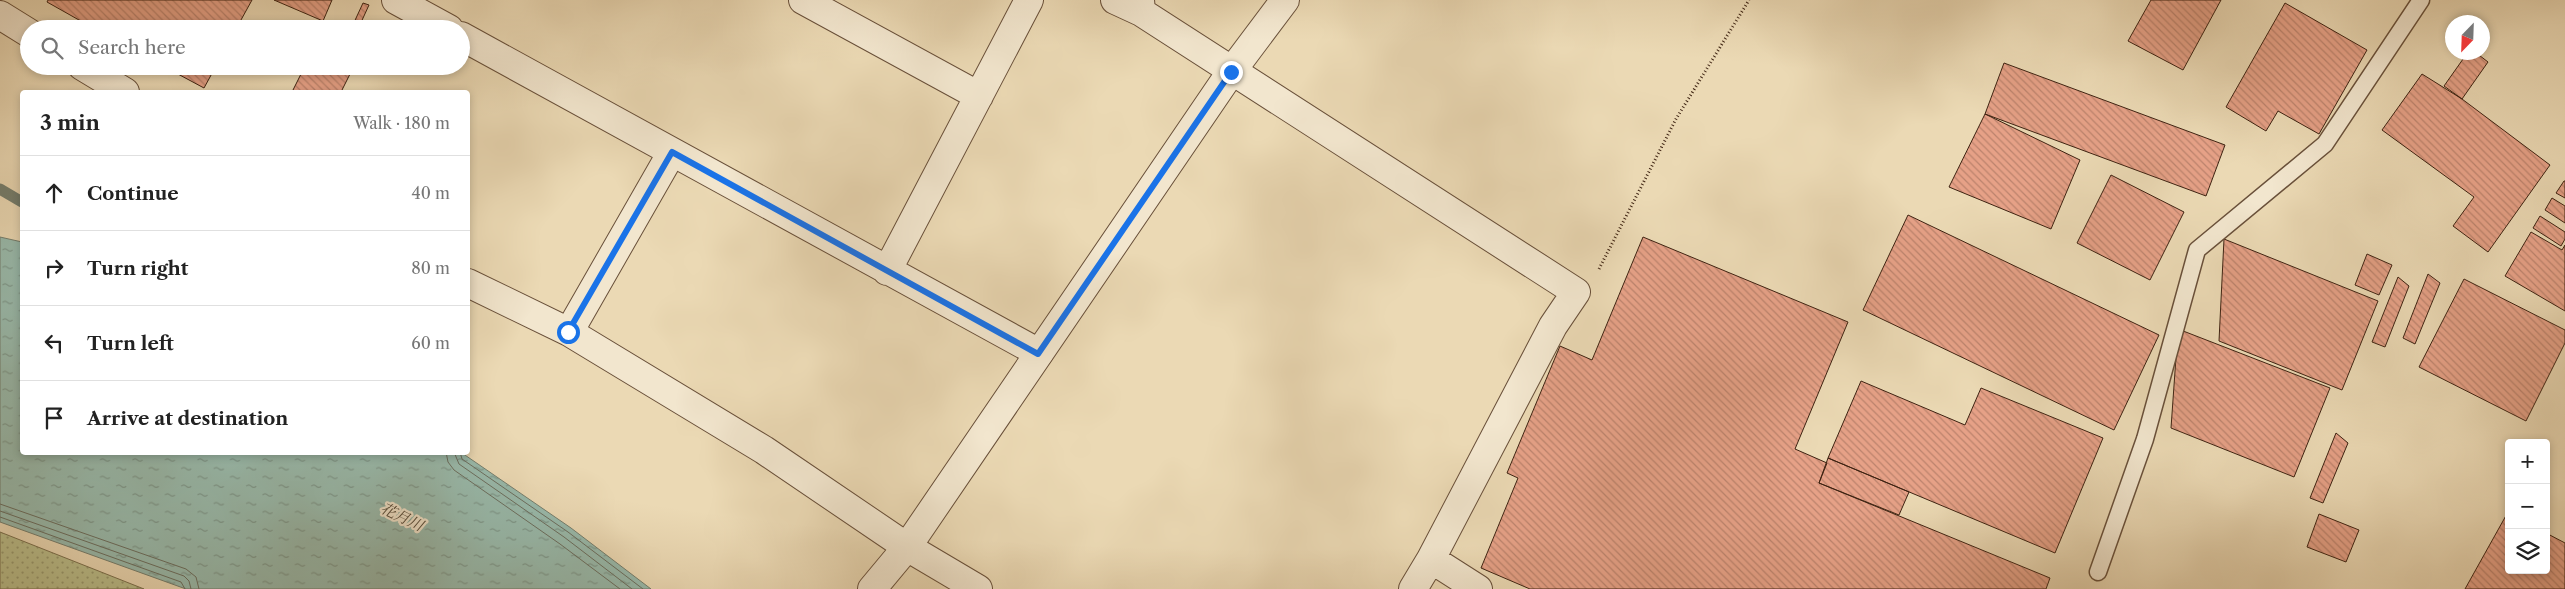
<!DOCTYPE html>
<html lang="en">
<head>
<meta charset="utf-8">
<style>
	body { margin:0; font-family:"Libre Caslon Text","Noto Serif JP",serif; background:#f2f2f2; color:#222 }
	.controls { position:absolute; right:15px; bottom:15px; display:grid; overflow:hidden; border-radius:5px; box-shadow:0 2px 8px #0003 }
	.controls button { width:45px; height:45px; display:grid; place-items:center; padding:0; border:0; border-bottom:1px solid #e0e0e0; background:#fff; color:#222; font:25px sans-serif }
	.compass { position:absolute; left:2445px; top:15px; width:45px; height:45px; border-radius:50%; background:#fff; box-shadow:0 2px 8px #0003; rotate:203deg }
	.stop { position:absolute; width:15px; height:15px; margin:-11px; border:4px solid #1a73e8; border-radius:50%; background:#fff }
	.stop.end { background:#1a73e8; border-color:#fff; box-shadow:0 1px 5px #0008 }
	.list { margin:0; padding:0; list-style:none }
	h2 { display:flex; justify-content:space-between; align-items:center; height:65px; margin:0; padding:0 20px; font-size:21px }
	h2 small { font-size:16px; font-weight:400; color:#767676 }
	.list li { display:grid; grid-template-columns:32px 1fr auto; gap:15px; align-items:center; box-sizing:border-box; height:75px; padding:0 20px; border-top:1px solid #e0e0e0 }
	.list b { display:block; font-size:19px; white-space:nowrap }
	.list em { font-size:16px; font-style:normal; color:#767676 }
	.icon { flex:none; width:28px; height:28px; fill:none; stroke:currentColor; stroke-width:2; stroke-linecap:round; stroke-linejoin:round }
	.map { position:relative; flex:none; width:2565px; height:589px; overflow:hidden }
	.search { position:absolute; background:#fff; box-shadow:0 2px 8px #0003; left:20px; top:20px; width:450px; height:55px; display:flex; align-items:center; gap:12px; box-sizing:border-box; padding:0 18px; border-radius:28px; color:#767676; font-size:19px }
	.panel { position:absolute; background:#fff; box-shadow:0 2px 8px #0003; left:20px; top:90px; width:450px; height:365px; border-radius:5px }
	.map>svg:first-child { display:block }
	.grass { fill:url(#grass-dots); stroke:#7c704e }
	.water { fill:url(#water-ripples); stroke:#747e6e }
	.lines { fill:none; stroke-linecap:round; stroke-linejoin:round }
	.shore { stroke:#6b6e5f; stroke-width:1 }
	.stream { stroke:#747e6e; stroke-width:11 }
	.building { fill:url(#building-back-hatch); stroke:#3e2312 }
	.service-casing { stroke:#69503a; stroke-width:19 }
	.minor-casing { stroke:#69503a; stroke-width:30 }
	.tertiary-casing { stroke:#69503a; stroke-width:30 }
	.path { stroke:#3e2312; stroke-width:3; stroke-dasharray:1 2.5; stroke-linecap:butt }
	.service { stroke:#f2e6ce; stroke-width:16 }
	.minor { stroke:#f2e6ce; stroke-width:28 }
	.tertiary { stroke:#f2e6ce; stroke-width:28 }
	.route { stroke:#1a73e8; stroke-width:6 }
	.labels { text-anchor:middle; stroke-width:4.5; stroke-linejoin:round; paint-order:stroke }
	.water-label { font-size:15px; font-style:italic; fill:#544938; stroke:#f2e6ce }
</style>
</head>
<body>
<div class="map">
<svg width="2565" height="589" viewBox="0 0 2565 589">
	<defs>
		<pattern id="grass-dots" width="8" height="8" patternUnits="userSpaceOnUse" patternTransform="scale(1.25)"><rect width="8" height="8" fill="#babe8b"/><path d="M2 2h.1M6 6h.1" fill="none" stroke="#999a70" stroke-width="1.8" stroke-linecap="round"/></pattern>
		<pattern id="water-ripples" width="26" height="14" patternUnits="userSpaceOnUse" patternTransform="scale(1.25)"><rect width="26" height="14" fill="#98baac"/><path d="M2 4q2-2 4 0t4 0M15 11q2-2 4 0t4 0" fill="none" stroke="#7d978b"/></pattern>
		<pattern id="building-back-hatch" width="6" height="6" patternUnits="userSpaceOnUse" patternTransform="scale(1.25)"><rect width="6" height="6" fill="#e6a187"/><path d="M-1 5l2 2M0 0l6 6M5-1l2 2" fill="none" stroke="#bc836d"/></pattern>
	</defs>
	<rect width="100%" height="100%" fill="#ebd9b4"/>
	<filter id="stains"><feTurbulence type="fractalNoise" baseFrequency=".004" numOctaves="4"/><feColorMatrix values="0 0 0 0 .2 0 0 0 0 .09 0 0 0 0 .02 0 0 0 .5 -.17"/></filter>
	<radialGradient id="worn" r=".72"><stop offset=".6" stop-color="#630" stop-opacity="0"/><stop offset="1" stop-color="#630" stop-opacity=".3"/></radialGradient>
	<path class="grass" d="M0 532 144 589H0Z"/>
	<path class="water" d="M0 237 22 242V452L462 453 571 528 651 589H186L0 522Z"/>
	<g class="lines">
		<path class="shore" d="M446 452 448 462 454 470 560 544 620 589
			M454 452 459 464 564 537 632 589
			M460 452 462 459 568 532 643 589
			M0 504 186 569 196 577 199 589
			M0 511 184 576 189 581 191 589
			M0 517 181 582 185 589"/>
		<path class="stream" d="M0 189 22 202"/>
	</g>
	<path class="building" d="M48 0H252L236 29H95L47 2Z
		M274 0H332L323 21Z
		M2151 0H2221L2183 70 2128 41Z
		M363 3 369 5 358 29H351Z
		M2285 3 2367 50 2319 134 2278 111 2266 131 2226 107Z
		M2468 52H2475L2488 62 2462 99 2444 86Z
		M2004 63 2225 145 2206 196 1985 114Z
		M163 66H216L204 88Z
		M305 66H327L332 69 333 66H354L341 92H292Z
		M2422 74 2462 99 2550 165 2488 252 2453 226 2474 197 2382 130Z
		M1985 114 2080 160 2051 229 1949 187Z
		M2111 175 2184 212 2150 280 2077 243Z
		M2564 181H2565V198L2556 193Z
		M2552 198 2565 206V223L2545 210Z
		M1908 215 2159 335 2114 430 1863 310Z
		M2540 216 2565 232V239L2561 246 2533 228Z
		M2531 232 2562 250 2565 245V311L2505 276Z
		M1643 237 1848 322 1795 449 1827 463 1819 483 2050 578 2046 589H1530L1481 568 1518 478 1507 473 1560 346 1592 360Z
		M2224 239 2378 301 2342 390 2219 341Z
		M2367 254 2392 265 2379 295 2355 285Z
		M2428 274 2440 283 2415 344 2403 338Z
		M2398 277 2409 286 2385 347 2372 342Z
		M2464 279 2565 330V343L2526 421 2419 367Z
		M2178 329 2330 388 2294 477 2171 428Z
		M1861 381 1965 425 1981 388 2103 438 2055 553 1828 458Z
		M2336 433 2348 443 2323 503 2310 498Z
		M1828 458 1909 492 1899 515 1819 483Z
		M2508 512 2509 570H2546V533L2565 543V589H2465Z
		M2319 514 2359 530 2346 562 2307 547Z"/>
	<g class="lines">
		<g class="service-casing">
			<path id="service" d="M2098 572 2145 439 2197 250 2325 144 2421 0"/>
		</g>
		<g class="minor-casing">
			<path id="minor" d="M396 0 449 29
				M803 0 979 96
				M1115 0 1141 12
				M1140 0 1141 12 1576 292 1553 326 1431 559 1478 589
				M0 15 29 33
				M461 36 1039 353
				M82 66 125 92
				M887 271 1029 0
				M468 283 569 332 764 450 907 547 978 589
				M569 332 672 152
				M1413 589 1431 559"/>
		</g>
		<g class="tertiary-casing">
			<path id="tertiary" d="M872 589 907 547 1231 72 1285 0"/>
		</g>
		<path class="path" d="M1599 269 1676 119 1749 0"/>
		<use href="#service" class="service"/>
		<use href="#minor" class="minor"/>
		<use href="#tertiary" class="tertiary"/>
	</g>
	<g class="lines">
		<path class="route" d="M568 332 672 152 1038 354 1231 72"/>
	</g>
	<g class="labels">
		<g class="water-label">
			<text transform="translate(402 517) rotate(26)" y="5">花月川</text>
		</g>
	</g>
	<rect width="100%" height="100%" filter="url(#stains)"/>
	<rect width="100%" height="100%" fill="url(#worn)"/>
</svg>
<div class="controls">
<button>+</button>
<button>−</button>
<button><svg class="icon" aria-label="layers" viewBox="0 0 24 24"><path d="M12 4l9 5-9 5-9-5zM3 14l9 5 9-5"/></svg></button>
</div>
<svg class="compass" viewBox="-18 -18 36 36"><path d="M0-13l5 13h-10z" fill="#e53935"/><path d="M0 13l5-13h-10z" fill="#767676"/></svg>
<div class="stop" style="left:568px;top:332px"></div>
<div class="stop end" style="left:1231px;top:72px"></div>
<div class="search"><svg class="icon" aria-label="search" viewBox="0 0 24 24"><circle cx="10" cy="10" r="6"/><path d="M15 15l6 6"/></svg>Search here</div>
<section class="panel">
<h2>3 min<small>Walk · 180 m</small></h2>
<ul class="list">
<li><svg class="icon" aria-label="ahead" viewBox="0 0 24 24"><path d="M12 20V5M6 11l6-6 6 6"/></svg><div><b>Continue</b></div><em>40 m</em></li>
<li><svg class="icon" aria-label="right" viewBox="0 0 24 24"><path d="M7 20v-9h11M14 6l5 5-5 5"/></svg><div><b>Turn right</b></div><em>80 m</em></li>
<li><svg class="icon" aria-label="left" viewBox="0 0 24 24"><path d="M17 20v-9H6M10 6l-5 5 5 5"/></svg><div><b>Turn left</b></div><em>60 m</em></li>
<li><svg class="icon" aria-label="arrive" viewBox="0 0 24 24"><path d="M6 21V4h12l-3 4 3 4H6"/></svg><div><b>Arrive at destination</b></div></li>
</ul>
</section>
</div>
</body>
</html>
